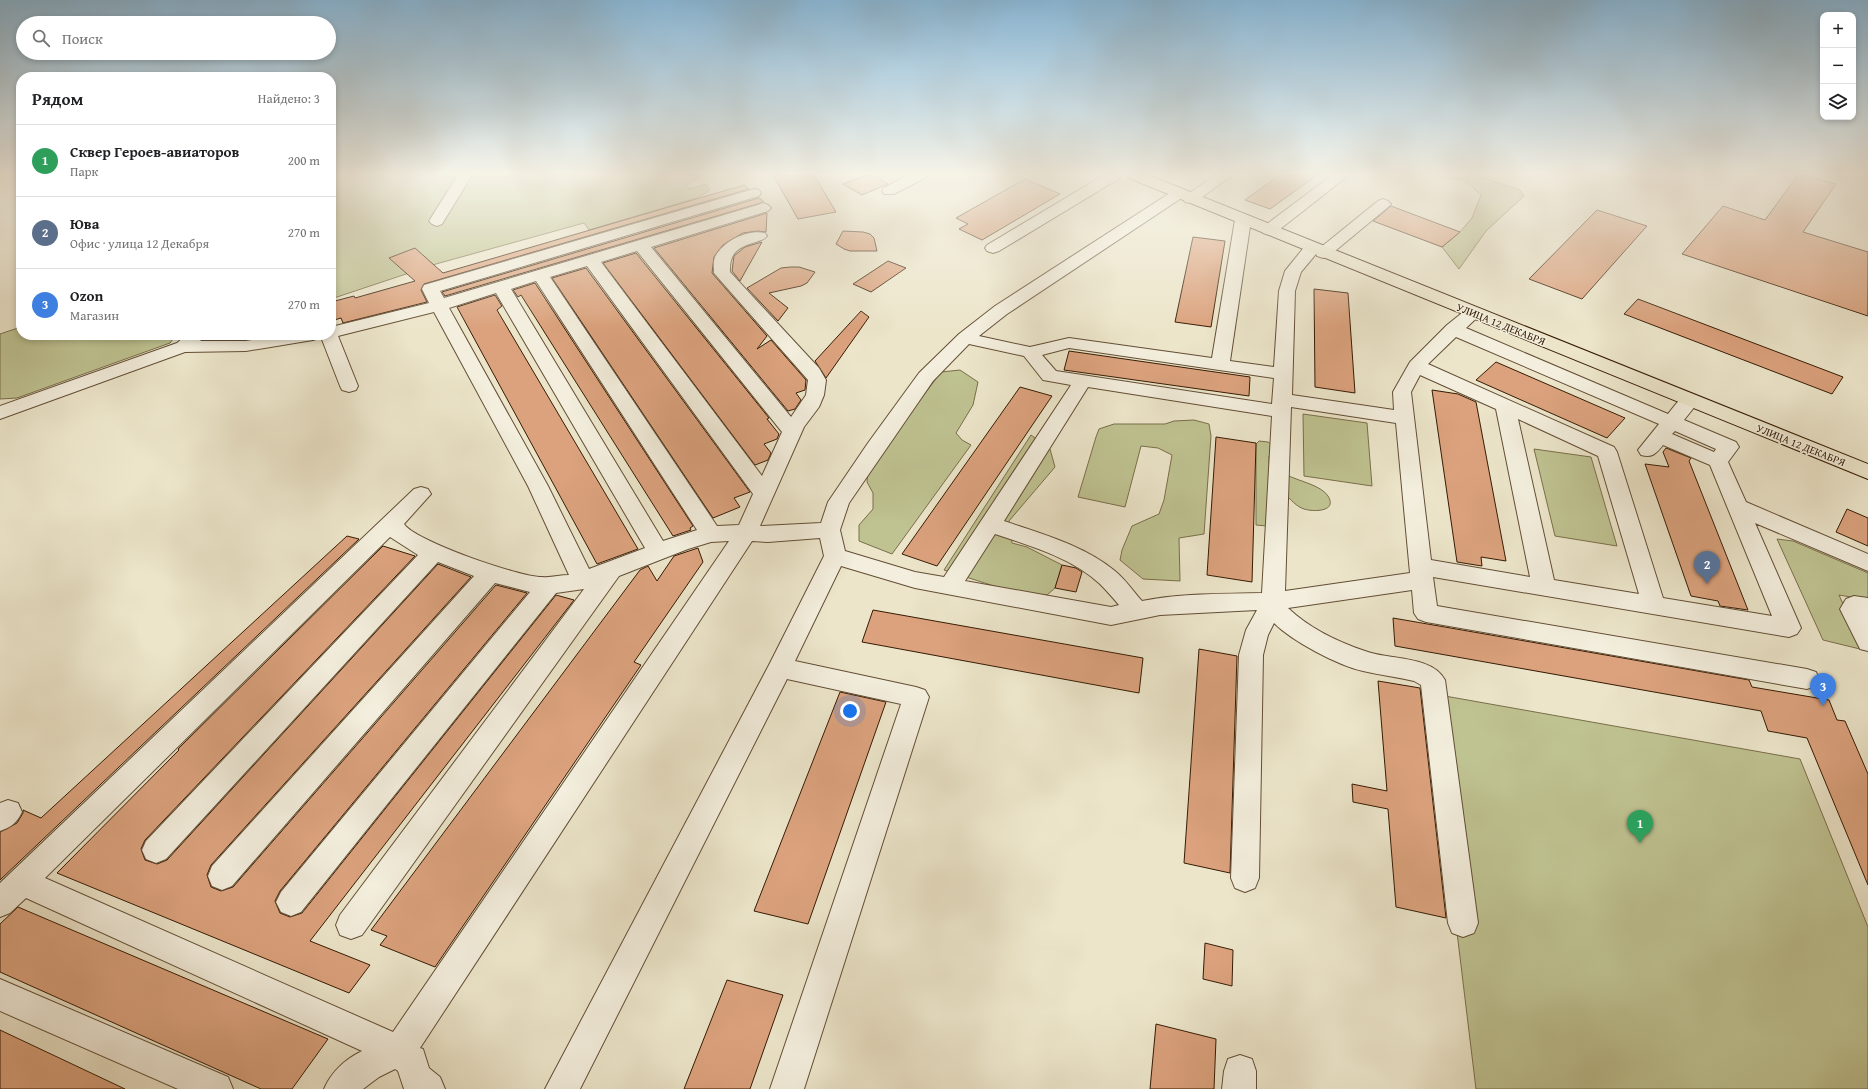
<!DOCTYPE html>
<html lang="ru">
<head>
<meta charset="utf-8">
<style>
	body { margin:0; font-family:"Gentium Book Plus",serif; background:#f6f6f6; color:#202124 }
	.controls { position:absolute; right:12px; top:12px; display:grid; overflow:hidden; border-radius:8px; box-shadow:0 2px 6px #0003 }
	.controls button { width:36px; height:36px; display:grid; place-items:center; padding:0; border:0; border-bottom:1px solid #e0e0e0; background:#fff; color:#202124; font:20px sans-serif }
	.you { position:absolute; left:850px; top:711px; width:14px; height:14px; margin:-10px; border:3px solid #fff; border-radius:50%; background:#1a73e8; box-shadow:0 0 0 6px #1a73e833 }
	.badge { display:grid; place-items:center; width:26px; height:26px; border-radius:50%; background:#8f2418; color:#fff; font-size:13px; font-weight:700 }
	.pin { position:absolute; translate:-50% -33px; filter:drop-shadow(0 1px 2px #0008) }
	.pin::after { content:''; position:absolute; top:21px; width:14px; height:12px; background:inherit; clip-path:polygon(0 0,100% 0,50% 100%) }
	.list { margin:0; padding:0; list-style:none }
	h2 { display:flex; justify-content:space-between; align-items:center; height:52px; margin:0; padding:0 16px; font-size:17px }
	h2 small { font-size:13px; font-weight:400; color:#757577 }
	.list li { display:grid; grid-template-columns:26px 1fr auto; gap:12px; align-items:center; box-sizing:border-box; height:72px; padding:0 16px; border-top:1px solid #e0e0e0 }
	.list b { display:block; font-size:15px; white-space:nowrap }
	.list p { margin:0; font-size:13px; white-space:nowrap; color:#757577 }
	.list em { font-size:13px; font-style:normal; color:#757577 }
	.icon { flex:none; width:22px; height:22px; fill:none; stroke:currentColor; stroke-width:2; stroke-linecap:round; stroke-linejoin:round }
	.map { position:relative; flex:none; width:1868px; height:1089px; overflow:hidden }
	.search { position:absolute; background:#fff; box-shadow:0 2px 6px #0003; left:16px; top:16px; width:320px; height:44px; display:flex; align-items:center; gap:10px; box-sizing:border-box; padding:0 14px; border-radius:22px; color:#757577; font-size:15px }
	.panel { position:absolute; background:#fff; box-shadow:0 2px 6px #0003; left:16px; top:72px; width:320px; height:268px; border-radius:16px }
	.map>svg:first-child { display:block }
	.green { fill:#bfc291; stroke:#7a6e4a }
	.building { fill:#dba27d; stroke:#351b03 }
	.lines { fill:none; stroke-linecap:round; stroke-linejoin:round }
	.minor-casing { stroke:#634e35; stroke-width:2 }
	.major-casing { stroke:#351b03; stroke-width:2 }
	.minor { fill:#f3eedd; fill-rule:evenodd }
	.major { fill:#ece5ca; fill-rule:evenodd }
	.labels { text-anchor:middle; stroke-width:3; stroke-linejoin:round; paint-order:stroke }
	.far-street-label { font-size:11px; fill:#351b03; stroke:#f3eedd }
</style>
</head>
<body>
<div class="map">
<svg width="1868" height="1089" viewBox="0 0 1868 1089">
	<rect width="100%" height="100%" fill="#ece5ca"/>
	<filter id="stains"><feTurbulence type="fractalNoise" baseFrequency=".005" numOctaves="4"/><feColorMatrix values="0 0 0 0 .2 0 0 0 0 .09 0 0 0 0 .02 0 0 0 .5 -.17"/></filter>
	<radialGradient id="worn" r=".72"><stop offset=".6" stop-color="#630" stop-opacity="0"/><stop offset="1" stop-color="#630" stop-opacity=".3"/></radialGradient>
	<path class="green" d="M331 175H705L690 182 687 186 689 189 706 184 710 190 697 198 589 230 584 223 436 264 331 299Z
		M1427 175H1475L1520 190 1524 196 1486 231 1459 269 1442 247 1460 232 1472 218 1481 195 1465 180Z
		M21 327V335H176L170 343 17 398 0 399V334Z
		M960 370 978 382 973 405 956 433 962 440 971 445 892 554 859 541V525L873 509V493L867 482 868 470 941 372Z
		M1303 414 1367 423 1372 486 1304 476Z
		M1194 420 1209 424 1211 436 1204 534 1179 538 1180 581 1143 579 1120 560 1122 550 1132 526 1159 514 1164 500 1172 455 1158 448 1141 446 1125 507 1078 497 1096 437 1099 429 1114 424H1165L1174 421Z
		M1031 435 1050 449 1055 467 1009 521 1012 543 1027 547 1062 565 1055 588 1047 595 1016 593 944 570Z
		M1259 441 1268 442 1272 445 1273 454 1269 456V463C1276 466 1281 471 1287 475 1298 481 1321 485 1328 496 1338 512 1313 512 1304 509 1297 507 1290 499 1285 494L1267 526 1256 525V444Z
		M1534 449 1591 457 1617 546 1555 536Z
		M1777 539 1793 541 1868 573V600L1839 595 1864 650 1823 640Z
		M1428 693 1800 759 1868 927V1089H1476Z"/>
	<path class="building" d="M773 175H814L836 212 798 219Z
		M866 175H873L888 184 862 195 843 184Z
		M1280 175H1317L1270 209 1245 200Z
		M1798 175H1804L1836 184 1803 232 1868 252V316L1682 254 1723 206 1765 220Z
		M1025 179 1060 194 982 240 959 229 968 224 956 218Z
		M744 185 749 189 424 284 421 290 427 302 343 323 341 318 331 321V302L354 296 355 298 415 281 389 258 415 248 443 273Z
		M759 198 764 202 445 296 442 292Z
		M1391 206 1460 232 1442 247 1373 221Z
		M1597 210 1647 226 1582 299 1529 279Z
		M767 213 766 232 758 231 743 233 723 245 714 257 712 273 767 336 757 349 771 340 806 380 805 390 796 393 801 400 795 409 788 411 654 248Z
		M843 231 863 232 870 234 874 238 877 251H850L844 249 836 244Z
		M1193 237 1225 241 1211 327 1175 322Z
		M762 242 740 281 732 271 734 256 745 247Z
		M636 253 769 418 767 419 779 434 777 439 764 444 771 453 768 460 755 465 603 263Z
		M888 261 906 268 871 292 853 284Z
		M790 267H799L815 272 807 283 801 286 769 293 788 308 778 321 747 288 781 268Z
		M586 268 750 492 734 498 740 507 713 518 552 278Z
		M535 283 693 526 690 528 691 530 673 536 521 295 518 297 513 290Z
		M1314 289 1348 293 1355 393 1315 387Z
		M495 295 502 306 497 310 638 549 597 564 457 307Z
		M1638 299 1843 377 1832 394 1624 314Z
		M861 311 869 317 826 378 815 361Z
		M1069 351 1250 377 1249 396 1064 370Z
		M1496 362 1625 418 1607 438 1476 380Z
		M1020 387 1052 396 937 566 902 554Z
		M1432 390 1458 394 1476 402 1506 561 1481 557 1482 566 1457 562Z
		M1216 437 1256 443 1252 582 1207 575Z
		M1666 448 1691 458 1689 461 1748 610 1720 606 1718 601 1691 596 1645 464 1669 467 1663 452Z
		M1847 509 1868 518V546L1836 532Z
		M347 536 359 539 0 880V832L17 823 23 813V810L41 818Z
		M383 546 415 556 145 840 141 849 145 860 157 864 167 860 438 564 471 577 211 865 207 875 211 887 221 891 233 887 496 585 527 593 280 891 275 901 280 913 290 917 302 913 556 595 574 600 310 941 370 965 349 993 57 873 179 750 178 749Z
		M698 548 703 562 634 662 641 665 435 967 380 945 387 936 371 930 640 570 648 566 657 581 674 556Z
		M1062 565 1076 568 1082 572 1076 592 1055 588Z
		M873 610 1143 658 1139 693 862 642Z
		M1393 618 1749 680 1752 687 1829 700 1837 720 1845 721 1868 774V885L1807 738 1768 731 1761 711 1395 646Z
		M1199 649 1237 656 1230 873 1184 863Z
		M1378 681 1420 688 1446 918 1396 907 1388 809 1353 802 1352 784 1387 791Z
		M840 692 886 702 808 924 754 911Z
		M18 907 328 1039 292 1089H261L0 972V924Z
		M1205 943 1233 950 1232 986 1203 979Z
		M727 980 783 995 750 1089H684Z
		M1156 1024 1216 1039 1214 1089H1150Z
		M0 1030 125 1089H0Z"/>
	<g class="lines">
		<g class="minor-casing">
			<path id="minor" d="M458 175H472L442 224 437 226 432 224 429 221Z
				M908 175H927L925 178 894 194H884L882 191 884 188Z
				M1104 175H1122L1120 178 999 251 993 253 987 251 985 248 987 245Z
				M1216 175H1233L1195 202 1190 203 1185 202 1183 199 1185 196Z
				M1332 175H1349L1275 233 1269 235 1263 233 1261 230 1263 227Z
				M754 189 759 190 761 193 759 196 440 291 444 298 758 205 763 203 768 205 771 208 768 211 651 247 791 417 806 395 808 380 714 273C714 268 713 262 715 257 723 241 748 229 765 233L767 236C764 240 761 240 756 242 738 247 729 253 730 272L819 368 826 380 824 395 819 407 804 427 760 526 821 523 828 502 868 443 919 373 959 334 995 306 1173 191H1183L1185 194 1183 197 1007 314 979 336 1030 347 1069 338 1212 358 1235 220 1238 217 1243 215 1248 217 1251 220 1230 361 1274 367 1279 291 1285 271 1306 245 1312 243 1318 245 1320 248 1378 201 1383 199 1388 201 1391 204 1388 207 1329 256 1323 258 1317 256 1316 254 1301 272 1295 291 1292 395 1394 410 1393 392 1410 362 1447 325 1467 309 1473 308 1479 309 1482 313 1466 328 1668 414C1677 403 1682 392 1697 396L1700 400 1684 420 1736 442 1739 447 1728 462 1746 502 1868 554V571L1755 523 1801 628 1797 634 1789 637 1433 577 1437 606 1807 669 1816 672 1819 679 1816 686 1807 689 1426 622 1418 619 1414 613 1412 590 1288 608C1309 628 1338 642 1365 651 1388 660 1432 655 1445 680L1478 923 1474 933 1463 937 1452 933 1448 923 1421 685 1414 681C1397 677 1380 675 1363 671 1337 665 1292 641 1274 623L1268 635 1263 655 1259 878 1255 888 1245 892 1235 888 1231 878 1239 655 1246 630 1257 610 1160 615 1111 625 915 588 841 566 795 661 916 687 925 690 929 697 804 1089H770L901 704 787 679 580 1089H545L769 665 824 556 820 538 768 542 752 541 420 1048 423 1049 429 1068 440 1077 445 1089H404L398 1071 395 1069 379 1077 363 1089H324C332 1071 344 1060 362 1051L26 898 10 913 0 917V883L414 489 421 487 428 489 431 494 404 524C415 541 519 577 542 577 551 578 560 575 569 575L528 486 434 312 338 336 358 386 356 390 349 392 342 390 340 386 321 337 313 340 246 351 185 352 0 419V406L177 343 186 335H206L200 341H246L280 335H331V327L429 303 422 289 424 285ZM637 251 782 432 762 476 601 262ZM587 266 753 494 739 525 717 526 550 277ZM536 281 697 530 663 541 511 289ZM496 293 645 548 589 569 548 486 449 308ZM1456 337 1659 424 1638 450 1641 455C1652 458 1656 454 1663 445L1710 465 1772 616 1663 598 1617 452 1614 447 1428 364ZM969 344 1024 356 1043 380 1071 385 944 577 915 572 845 551 840 530 849 503 933 381ZM1069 348 1274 378 1272 404 1056 371 1042 355ZM1420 375 1496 409 1530 577 1431 560 1411 392ZM1088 387 1272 416 1262 593C1222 594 1181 593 1142 601 1133 591 1125 579 1115 571 1083 545 1042 534 1004 521ZM1291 407 1396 423 1410 573 1285 591ZM1518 419 1598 456 1639 594 1554 580ZM1675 431 1716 449 1714 452 1672 434ZM995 534C1031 546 1072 558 1100 584 1107 591 1113 598 1119 605L1111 607 965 581ZM390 537 418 555 146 841 142 850 146 859 156 863 166 859 438 562 474 576 212 866 208 876 212 886 222 890 232 886 495 583 530 592 281 892 276 902 281 912 291 916 301 912 556 593 584 589 340 915 336 925 340 935 351 939 362 935 619 576 688 549 711 542 729 541 393 1032 45 878Z
				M1854 596 1868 598V651L1860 649 1840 609 1846 599Z
				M8 800 18 803 22 812C17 823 11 827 0 831V803Z
				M0 979 228 1077 233 1089H178L0 1011Z
				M1240 1055 1252 1059 1256 1071V1089H1222L1224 1071 1228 1059Z"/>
		</g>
		<g class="major-casing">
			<path id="major" d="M1127 175H1148L1868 464V479L1129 178Z"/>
		</g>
		<use href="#minor" class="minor"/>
		<use href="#major" class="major"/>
	</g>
	<linearGradient id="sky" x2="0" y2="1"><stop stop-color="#89b8d8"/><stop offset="0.53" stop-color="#f6f3e7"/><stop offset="1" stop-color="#f6f3e7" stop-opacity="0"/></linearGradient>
	<rect width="1868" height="328" fill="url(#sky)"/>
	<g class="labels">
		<g class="far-street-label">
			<text transform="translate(1501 324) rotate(22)" y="4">УЛИЦА 12 ДЕКАБРЯ</text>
			<text transform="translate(1801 445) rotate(22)" y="4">УЛИЦА 12 ДЕКАБРЯ</text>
		</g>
	</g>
	<rect width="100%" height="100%" filter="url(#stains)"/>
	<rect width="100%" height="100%" fill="url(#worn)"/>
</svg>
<div class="controls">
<button>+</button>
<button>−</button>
<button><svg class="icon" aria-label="layers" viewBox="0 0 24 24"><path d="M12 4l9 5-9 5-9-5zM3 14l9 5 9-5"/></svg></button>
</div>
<div class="you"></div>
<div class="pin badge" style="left:1640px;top:843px;background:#2e9e5b">1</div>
<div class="pin badge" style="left:1707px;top:584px;background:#5c6f8a">2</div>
<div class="pin badge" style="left:1823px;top:706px;background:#3f7fe0">3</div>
<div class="search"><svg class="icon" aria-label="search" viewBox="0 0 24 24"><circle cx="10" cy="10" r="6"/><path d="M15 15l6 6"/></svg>Поиск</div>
<section class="panel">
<h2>Рядом<small>Найдено: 3</small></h2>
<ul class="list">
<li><span class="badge" style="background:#2e9e5b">1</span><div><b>Сквер Героев-авиаторов</b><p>Парк</p></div><em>200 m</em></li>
<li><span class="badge" style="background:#5c6f8a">2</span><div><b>Юва</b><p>Офис · улица 12 Декабря</p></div><em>270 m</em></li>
<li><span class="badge" style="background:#3f7fe0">3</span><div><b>Ozon</b><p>Магазин</p></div><em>270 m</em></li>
</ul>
</section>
</div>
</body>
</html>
